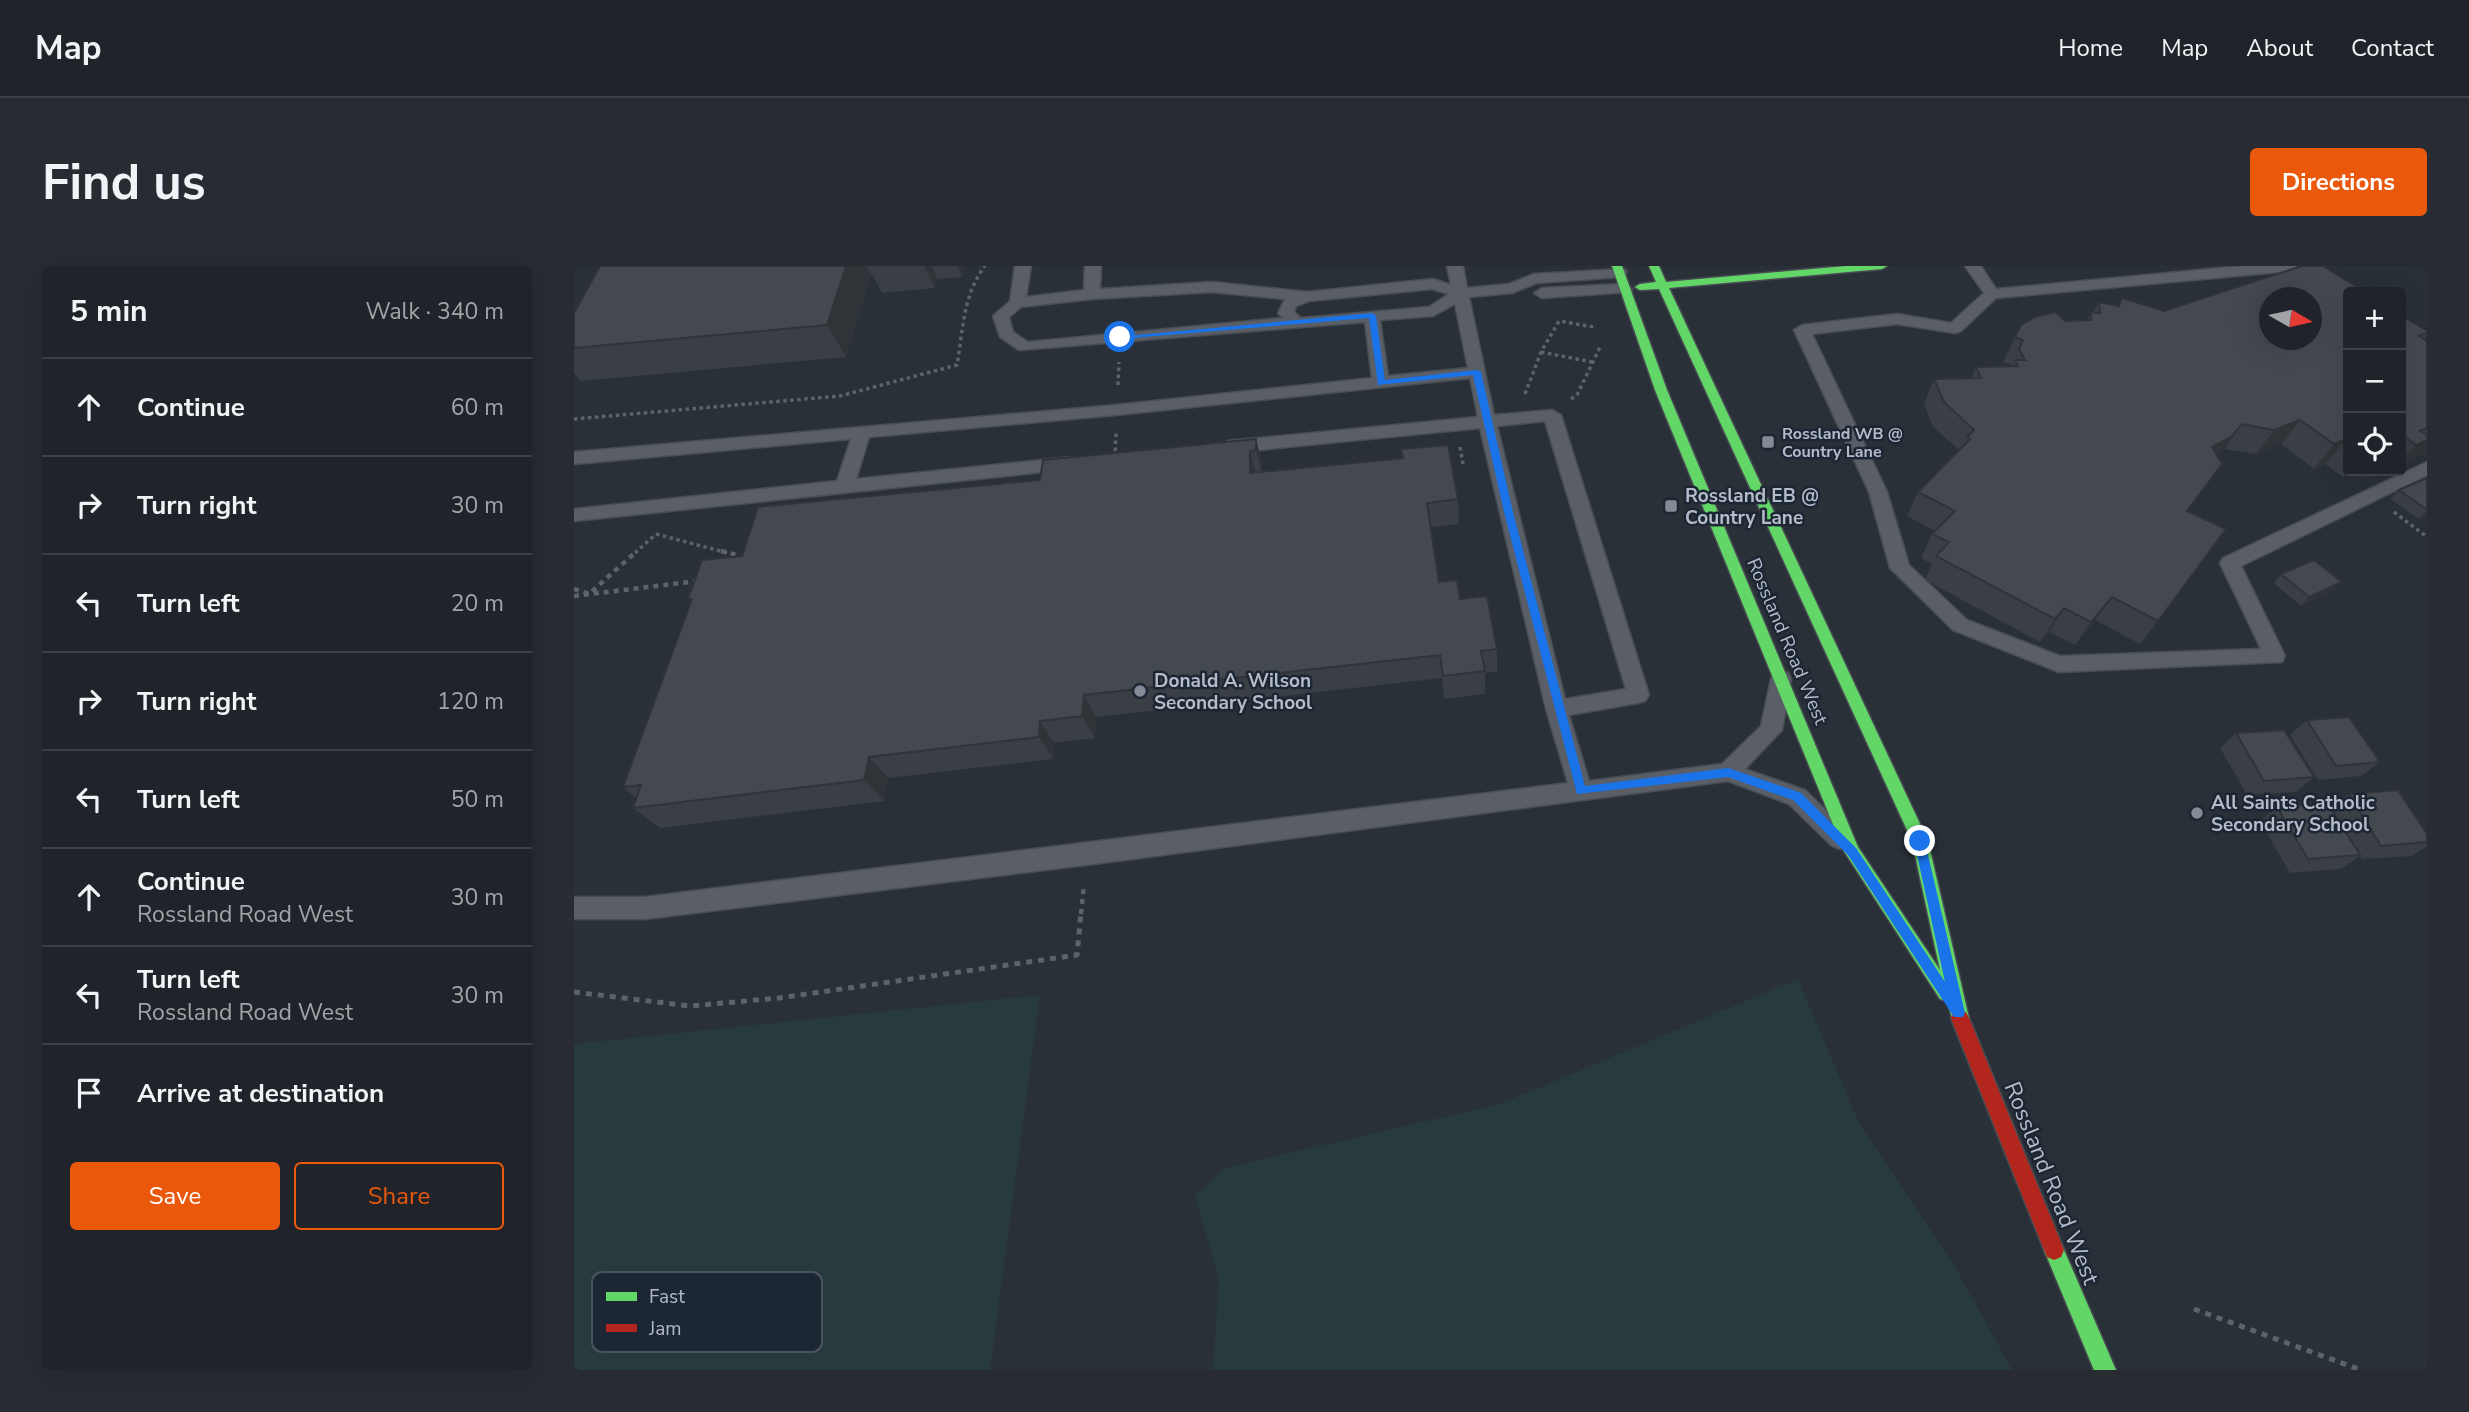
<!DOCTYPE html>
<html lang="en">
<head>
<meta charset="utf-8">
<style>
	body { margin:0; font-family:"Nunito Sans",sans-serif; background:#282c32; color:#f1f3f6 }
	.controls { position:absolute; right:21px; top:21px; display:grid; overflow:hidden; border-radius:7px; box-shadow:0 7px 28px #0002 }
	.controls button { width:63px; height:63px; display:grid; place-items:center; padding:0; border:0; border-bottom:2px solid #3d4147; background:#20242a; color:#f1f3f6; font:35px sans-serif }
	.compass { position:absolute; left:1685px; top:21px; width:63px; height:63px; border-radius:50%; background:#20242a; box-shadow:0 7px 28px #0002; rotate:99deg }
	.stop { position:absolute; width:21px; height:21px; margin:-16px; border:5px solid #1a73e8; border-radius:50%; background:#fff }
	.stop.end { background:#1a73e8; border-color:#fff; box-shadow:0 2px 7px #0008 }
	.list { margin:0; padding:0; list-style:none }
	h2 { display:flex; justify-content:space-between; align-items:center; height:91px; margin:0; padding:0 28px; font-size:30px }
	h2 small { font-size:23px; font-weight:400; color:#a2a4a8 }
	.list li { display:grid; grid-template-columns:46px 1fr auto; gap:21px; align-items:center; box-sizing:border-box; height:98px; padding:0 28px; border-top:2px solid #3d4147 }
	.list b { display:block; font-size:26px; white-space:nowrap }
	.list p { margin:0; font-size:23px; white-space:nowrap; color:#a2a4a8 }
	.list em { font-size:23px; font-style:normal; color:#a2a4a8 }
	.actions { display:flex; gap:14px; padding:21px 28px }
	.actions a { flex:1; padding:16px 0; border:2px solid #ea580c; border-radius:7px; text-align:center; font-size:24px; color:#ea580c }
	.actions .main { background:#ea580c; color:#fff }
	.icon { flex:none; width:38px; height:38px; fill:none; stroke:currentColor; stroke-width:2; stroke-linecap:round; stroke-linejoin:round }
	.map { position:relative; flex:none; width:1853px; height:1104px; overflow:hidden; border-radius:7px }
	header { display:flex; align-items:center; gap:42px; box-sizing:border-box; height:98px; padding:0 35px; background:#20242a; border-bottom:2px solid #3d4147 }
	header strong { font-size:33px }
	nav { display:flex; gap:38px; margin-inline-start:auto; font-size:24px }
	.intro { display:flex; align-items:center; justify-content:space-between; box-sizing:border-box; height:168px; padding:0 42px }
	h1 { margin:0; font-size:49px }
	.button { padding:18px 32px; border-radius:7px; background:#ea580c; color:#fff; font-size:24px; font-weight:700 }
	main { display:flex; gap:42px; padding:0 42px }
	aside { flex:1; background:#20242a; border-radius:7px; box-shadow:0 7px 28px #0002 }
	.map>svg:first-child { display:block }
	.green { fill:#273a3e }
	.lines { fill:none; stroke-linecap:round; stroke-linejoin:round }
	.lane-casing { stroke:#484c53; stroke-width:3 }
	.fast-casing { stroke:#484c53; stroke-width:3 }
	.jam-casing { stroke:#484c53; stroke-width:3 }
	.path-far2 { stroke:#5d636a; stroke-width:3.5; stroke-dasharray:3.5 3.5; stroke-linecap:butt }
	.path-far1 { stroke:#5d636a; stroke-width:4.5; stroke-dasharray:5 5; stroke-linecap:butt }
	.path { stroke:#5d636a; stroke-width:5; stroke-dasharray:6 6; stroke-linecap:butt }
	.lane { fill:#5a5e66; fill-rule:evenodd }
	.fast { fill:#63d668; fill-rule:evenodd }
	.jam { fill:#b3261e; fill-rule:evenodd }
	.wall { fill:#3a3f45 }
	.shaded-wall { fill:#303338 }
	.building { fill:#444950; stroke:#303338; stroke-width:2; fill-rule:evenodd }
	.route { fill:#1a73e8 }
	.poi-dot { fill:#848b96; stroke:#1d2633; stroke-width:2.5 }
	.labels { text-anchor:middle; stroke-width:5; stroke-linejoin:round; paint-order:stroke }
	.far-poi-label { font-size:16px; font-weight:bold; fill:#b4bcc9; stroke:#1d2633; text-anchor:start }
	.poi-label { font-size:19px; font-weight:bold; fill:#b4bcc9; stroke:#1d2633; text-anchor:start }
	.street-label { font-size:19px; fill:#b4bcc9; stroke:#1d2633 }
	.near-street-label { font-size:23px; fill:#b4bcc9; stroke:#1d2633 }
	.key { fill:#1d2633; stroke:#4a5360; stroke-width:2 }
	.key-label { font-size:19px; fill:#b4bcc9 }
</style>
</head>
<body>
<header>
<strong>Map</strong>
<nav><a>Home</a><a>Map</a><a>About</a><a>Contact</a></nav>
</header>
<div class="intro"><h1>Find us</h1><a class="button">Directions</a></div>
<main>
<aside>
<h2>5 min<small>Walk · 340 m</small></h2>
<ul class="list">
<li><svg class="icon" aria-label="ahead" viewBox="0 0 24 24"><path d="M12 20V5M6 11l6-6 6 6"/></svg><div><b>Continue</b></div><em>60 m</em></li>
<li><svg class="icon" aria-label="right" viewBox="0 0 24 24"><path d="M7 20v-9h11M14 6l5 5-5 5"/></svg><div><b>Turn right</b></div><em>30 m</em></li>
<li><svg class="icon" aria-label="left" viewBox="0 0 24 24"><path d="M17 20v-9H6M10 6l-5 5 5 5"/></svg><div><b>Turn left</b></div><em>20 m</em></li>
<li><svg class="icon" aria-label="right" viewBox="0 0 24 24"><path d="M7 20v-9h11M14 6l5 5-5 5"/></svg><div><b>Turn right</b></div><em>120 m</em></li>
<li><svg class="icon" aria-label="left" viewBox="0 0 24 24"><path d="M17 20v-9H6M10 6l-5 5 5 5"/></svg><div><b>Turn left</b></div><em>50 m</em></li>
<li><svg class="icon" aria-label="ahead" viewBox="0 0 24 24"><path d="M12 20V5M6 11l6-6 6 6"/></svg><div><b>Continue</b><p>Rossland Road West</p></div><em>30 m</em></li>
<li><svg class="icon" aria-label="left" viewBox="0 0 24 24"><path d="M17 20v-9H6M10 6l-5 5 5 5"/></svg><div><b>Turn left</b><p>Rossland Road West</p></div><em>30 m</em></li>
<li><svg class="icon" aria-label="arrive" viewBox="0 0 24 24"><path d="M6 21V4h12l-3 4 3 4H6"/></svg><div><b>Arrive at destination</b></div></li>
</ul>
<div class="actions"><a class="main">Save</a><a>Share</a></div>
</aside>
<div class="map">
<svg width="1853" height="1104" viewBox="0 0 1853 1104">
	<rect width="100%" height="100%" fill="#2a3038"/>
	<path class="green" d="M1224 713 1285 857 1379 997 1438 1104H639L645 1013 621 930 651 902 926 838Z
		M466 729 416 1104H0V778Z"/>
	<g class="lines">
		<g class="lane-casing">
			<path id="lane" d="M441 0H457L452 31 510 24 511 0H527L526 23 638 16 733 26 859 13 877 19 873 0H889L893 22 935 18 960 8 1050 3 1053 6 1050 9 1045 11 963 17 938 27 895 31 920 149 978 144 987 149 1075 429 1071 435 1064 437 995 449 1015 515 1148 498 1187 460 1197 413 1200 407 1207 405 1214 407 1217 413 1208 464 1171 503 1231 524 1274 566 1278 573 1274 580 1266 583 1258 580 1215 538 1154 515 512 599 71 653H0V631H71L994 517 972 443 906 162 654 187 645 181 654 175 904 151 896 112 542 149 295 171 282 213 498 191 507 197 498 203 0 255V243L263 215 277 173 0 198V186L542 139 798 112 791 56 445 84 426 71 419 50 436 35ZM858 23 875 28 855 41 727 52 720 46 722 40 735 35ZM638 26 711 33 704 47 709 52 454 76 439 66 435 51 447 41 518 33ZM881 38 894 102 814 110 806 54 859 50ZM971 155 1052 423 991 433 923 160Z
				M1391 0H1407L1422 23 1668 0H1724L1716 5 1422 32 1387 65 1381 67 1323 58 1238 68 1313 226 1335 299 1393 354 1486 390 1687 383 1646 297 1649 292 1853 196V209L1667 300 1711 390 1708 396 1485 406 1379 364 1316 302 1295 226 1220 64 1228 59 1323 48 1377 57 1410 27Z
				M1050 18 1058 23 1055 26 968 32 960 27 968 22Z"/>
		</g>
		<g class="fast-casing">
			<path id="fast" d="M1038 0H1048L1093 124 1284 581 1366 704 1338 575 1085 23 1066 24 1061 21 1066 18 1082 16 1075 0H1085L1092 16 1272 0H1313L1308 3 1095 22 1354 575 1395 752 1392 758 1386 760 1380 758 1373 735 1366 733 1270 585 1081 124Z
				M1480 974 1487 977 1542 1104H1520L1470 984 1473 977Z"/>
		</g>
		<g class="jam-casing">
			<path id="jam" d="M1386 744 1392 746 1395 752 1490 984 1487 991 1480 994 1473 991 1377 752 1380 746Z"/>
		</g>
		<path class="path-far2" d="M967 86 1018 96
			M544 119 545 96
			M951 128 967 86 985 55 1020 61
			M997 133 1003 129 1027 79
			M0 153 266 130 383 99C389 65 389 28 411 0
			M886 181 889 198
			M541 192 542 166
			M1820 246 1853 271
			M82 268 154 287
			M61 287 82 268"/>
		<path class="path-far1" d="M147 285 163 289 160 294
			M0 323 15 328 63 285
			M0 330 124 315
			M507 648 510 618"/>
		<path class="path" d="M0 726 116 740 205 732 503 689 507 646
			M1620 1043 1787 1104"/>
		<use href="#lane" class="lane"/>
		<use href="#fast" class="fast"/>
		<use href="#jam" class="jam"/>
	</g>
	<path class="wall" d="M26 0H391L388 11 364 13 361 22 308 27 298 8H297L272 91 7 115 0 107V47Z
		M1774 26V205L1769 211 1751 198 1740 203 1707 178 1682 188 1650 183 1644 190 1631 223 1613 245 1584 355 1566 378 1521 354 1501 379 1475 366 1466 376 1351 314 1358 298 1347 292 1358 268 1361 265 1333 250 1344 226 1385 184 1359 161 1350 138 1360 113 1397 112 1402 101 1437 100V99L1429 96 1447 59 1491 55 1513 54 1517 46H1519L1525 36 1544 40 1548 32 1590 45Z
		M1827 49 1853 65V69L1850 73 1853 75V186L1839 192 1835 197 1827 200Z
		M682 173 688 198V205L828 192 827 183 884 233 885 258 857 261 865 316 886 333 923 383V405L911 407V428L870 433 868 412 522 451 521 472 480 477 479 493 314 512 310 535 86 562 59 542 62 532 49 521 117 337 114 333 168 290 466 214Z
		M1786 205H1810L1794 211Z
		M1853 212V249L1845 253 1816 233 1825 224Z
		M1707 308 1760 325 1727 340 1700 317Z
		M1733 454 1806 496 1787 510 1744 514 1716 469Z
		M1662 467 1740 511 1722 526 1673 529 1646 482Z
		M1775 528 1853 568V580L1838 590 1788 593 1786 590 1767 603 1716 607 1686 555 1703 541 1756 542Z"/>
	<path class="shaded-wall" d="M272 0H292L297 8 272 91 253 59Z
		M350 0H357L364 13 361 22Z
		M383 0H391L388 11Z
		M1726 154 1707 178 1682 188 1700 164Z
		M1668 158 1650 183 1639 196 1638 181Z
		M682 173 688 198V209L682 184Z
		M1772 173 1751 198 1740 203 1760 178Z
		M1853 174V186L1839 192 1835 197 1827 200V195L1842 179Z
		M676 185 682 209 676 207Z
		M1774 205H1783L1769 211Z
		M1800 205H1810L1794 211Z
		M1853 244V249L1845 253Z
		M1768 316 1760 325 1727 340 1735 331Z
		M1538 331 1521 354 1501 379 1517 356Z
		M1490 342 1475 366 1466 376 1481 353Z
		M510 429 522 451 521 472 508 450Z
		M466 455 480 477 479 493 465 471Z
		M295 491 314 512 310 535 290 514Z"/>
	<path class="building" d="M26 0H272L253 59 0 82V47Z
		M1728 0H1749L1791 26H1774V175L1772 173 1760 178 1726 154 1700 164 1668 158 1657 171 1638 181 1648 198 1613 245 1652 263 1584 355 1538 331 1517 356 1490 342 1481 353 1362 290 1375 276 1358 268 1381 245 1344 226 1396 173 1393 171 1400 164 1370 136 1360 113 1407 112 1402 101 1444 100 1441 94H1451L1445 83 1449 74 1441 71 1447 59 1461 51 1481 46 1491 55 1517 54V46L1526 47 1525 36 1545 40 1548 32 1590 45ZM1696 32H1738V74H1696Z
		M1827 49 1853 65V67L1845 70 1853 75V162L1846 165 1853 169V174L1842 179 1831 171 1827 173Z
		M682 173V184L676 185V207L829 192 827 183 874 179 884 233 853 237 865 316 883 314 886 333 913 330 923 383 907 385 911 405 869 410 866 389 510 429 508 450 466 455 465 471 295 491 290 514 59 542 67 519 49 521 118 333H114L128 294 168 290 184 241 466 214 469 194Z
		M1853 212V244L1825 224Z
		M1740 294 1768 316 1735 331 1707 308Z
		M1775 451 1806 496 1762 500 1733 454Z
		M1710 464 1740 511 1690 515 1662 467Z
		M1824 524 1853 568V576L1807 580 1775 528Z
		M1753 536 1786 589 1734 593 1703 541Z"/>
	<path class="route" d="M798 47 802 50 811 114 903 104 907 106 939 246 1011 520 1154 502 1227 527 1282 582 1371 716 1340 575 1342 572H1350L1391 747 1389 751H1380L1274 589 1219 534 1154 511 1003 528 930 246 899 109 804 119 795 52 546 73 542 71Z"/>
	<g class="poi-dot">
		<rect x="1187" y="169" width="14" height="14" rx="3.5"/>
		<rect x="1090" y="233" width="14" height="14" rx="3.5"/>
		<circle cx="566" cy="425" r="7"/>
		<circle cx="1623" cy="547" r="7"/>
	</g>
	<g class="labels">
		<g class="far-poi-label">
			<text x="1208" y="173">Rossland WB @<tspan x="1208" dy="18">Country Lane</tspan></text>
		</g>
		<g class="poi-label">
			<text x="1111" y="236">Rossland EB @<tspan x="1111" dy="22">Country Lane</tspan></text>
			<text x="580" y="421">Donald A. Wilson<tspan x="580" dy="22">Secondary School</tspan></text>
			<text x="1637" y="543">All Saints Catholic<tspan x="1637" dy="22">Secondary School</tspan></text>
		</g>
		<g class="street-label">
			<text transform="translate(1214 375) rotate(67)" y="7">Rossland Road West</text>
		</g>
		<g class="near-street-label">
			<text transform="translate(1478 917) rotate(68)" y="8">Rossland Road West</text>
		</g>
	</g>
	<rect x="18" y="1006" width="230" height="80" rx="10" class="key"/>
	<rect x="32" y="1026" width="31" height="9" fill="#63d668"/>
	<rect x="32" y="1058" width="31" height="8" fill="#b3261e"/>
	<g class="key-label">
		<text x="75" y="1037">Fast</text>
		<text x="75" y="1069">Jam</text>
	</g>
</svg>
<div class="controls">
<button>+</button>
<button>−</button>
<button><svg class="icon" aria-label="locate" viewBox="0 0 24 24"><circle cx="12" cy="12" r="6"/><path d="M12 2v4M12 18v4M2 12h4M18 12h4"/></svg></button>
</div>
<svg class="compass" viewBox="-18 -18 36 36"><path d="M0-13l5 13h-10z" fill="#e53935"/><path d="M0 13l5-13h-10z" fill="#a2a4a8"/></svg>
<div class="stop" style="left:546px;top:71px"></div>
<div class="stop end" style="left:1346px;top:575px"></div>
</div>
</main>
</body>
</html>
